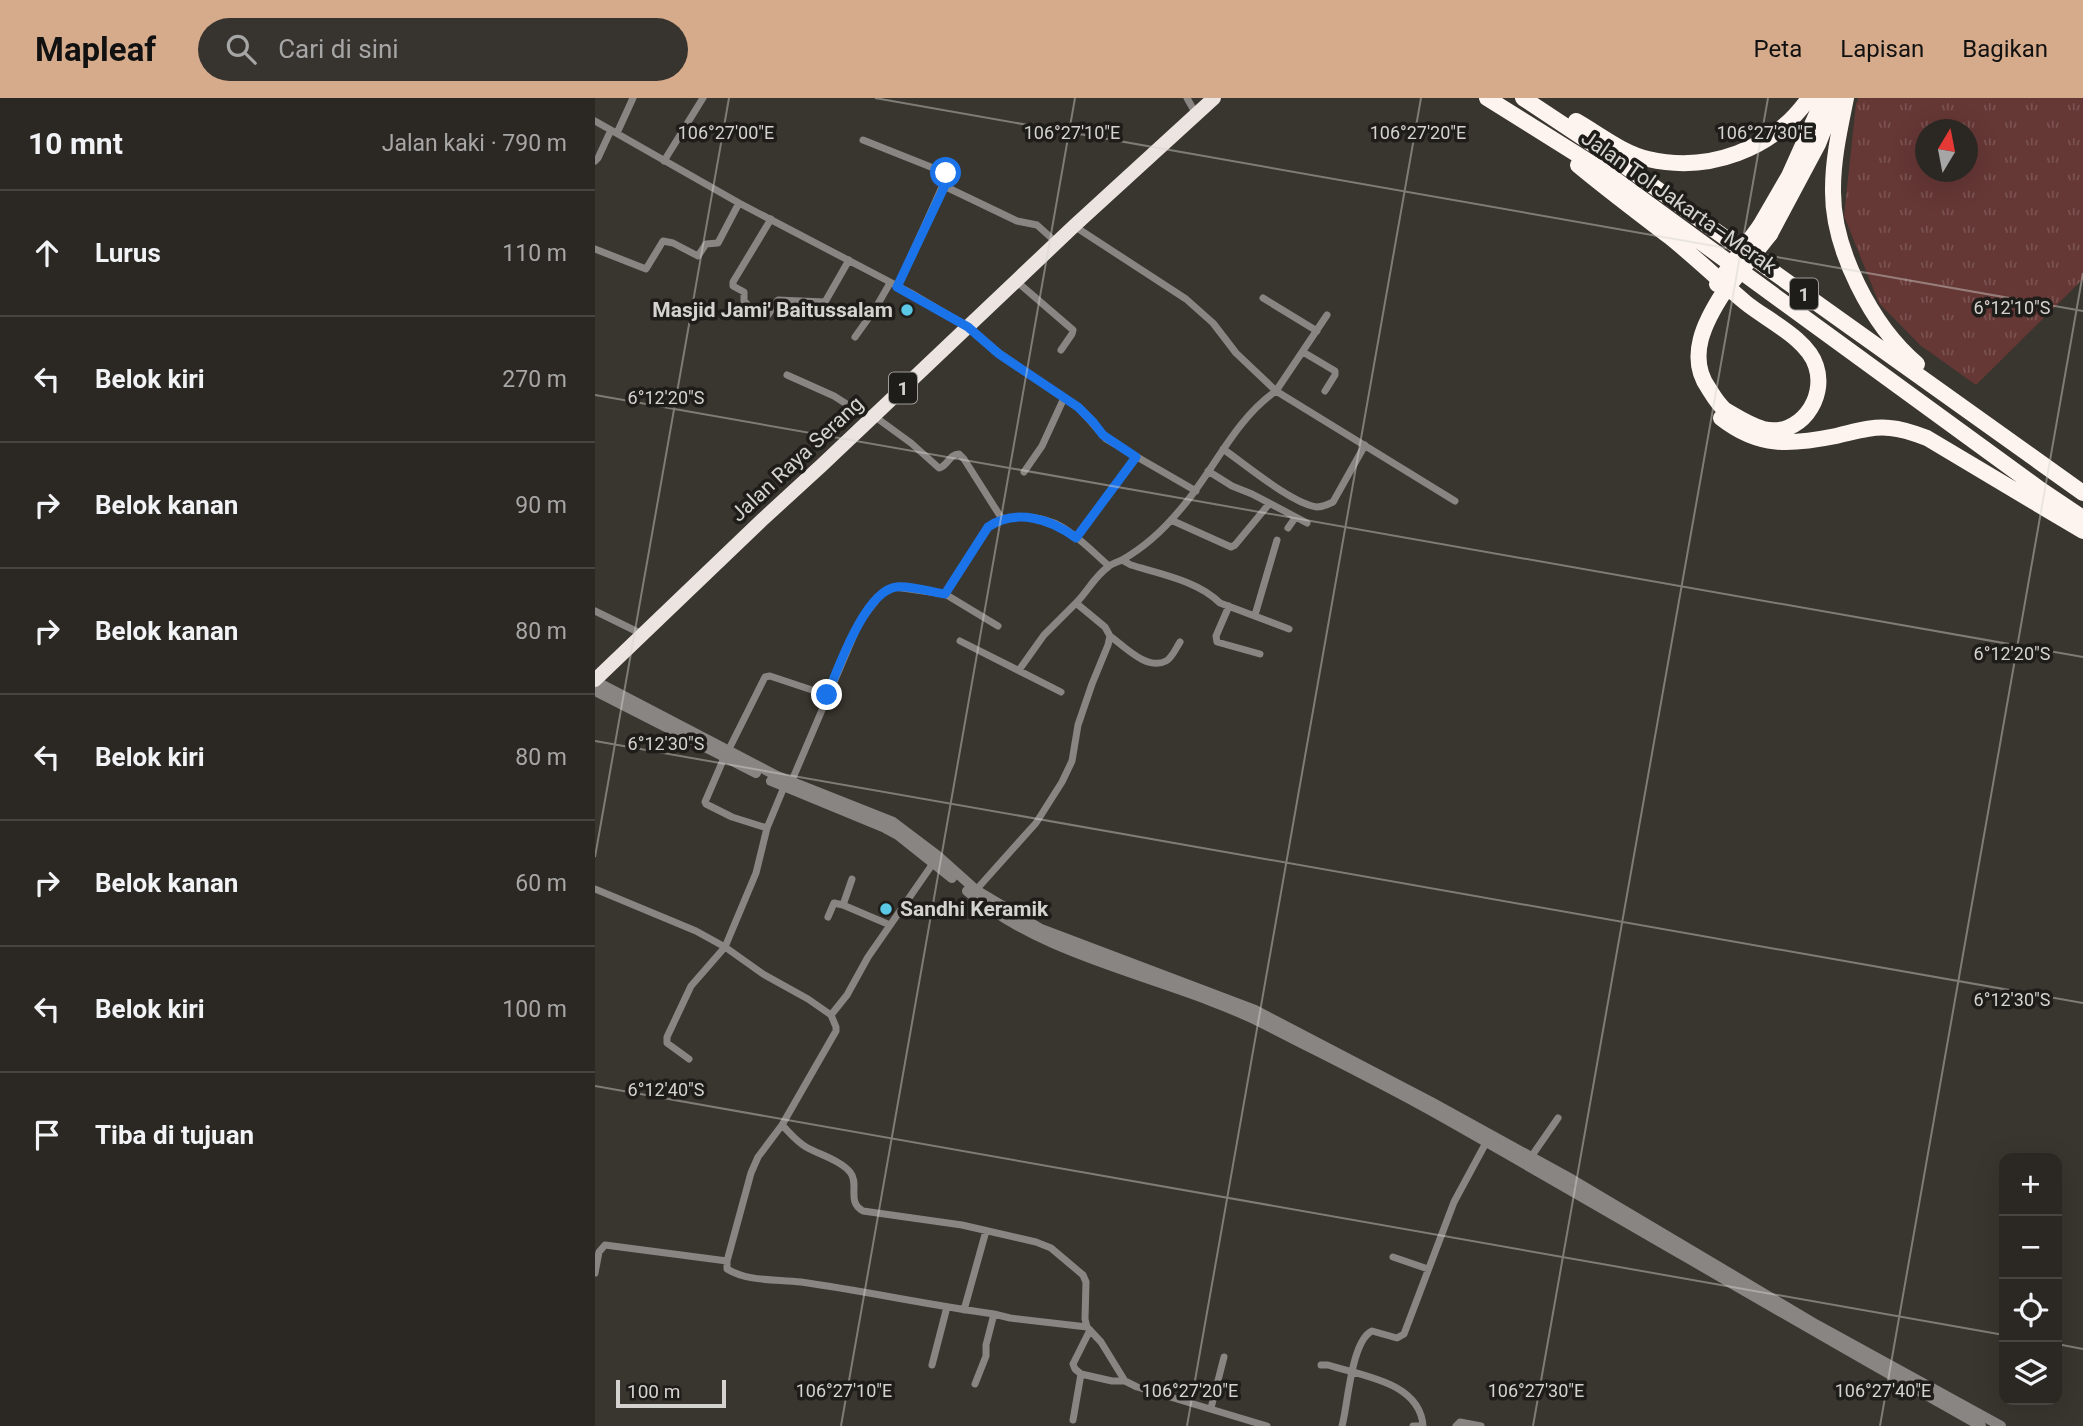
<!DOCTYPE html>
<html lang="id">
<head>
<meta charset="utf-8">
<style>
	body { margin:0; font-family:Roboto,sans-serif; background:#373430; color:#f1f3f6 }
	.controls { position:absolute; right:21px; bottom:21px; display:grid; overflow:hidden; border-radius:14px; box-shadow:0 7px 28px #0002 }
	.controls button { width:63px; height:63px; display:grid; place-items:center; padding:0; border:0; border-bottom:2px solid #474441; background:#2b2823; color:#f1f3f6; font:35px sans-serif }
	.compass { position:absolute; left:1320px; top:21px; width:63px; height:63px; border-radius:50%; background:#2b2823; box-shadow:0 7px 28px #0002; rotate:10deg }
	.scale { position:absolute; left:21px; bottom:18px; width:110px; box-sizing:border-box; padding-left:7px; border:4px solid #d5d3cf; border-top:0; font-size:19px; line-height:24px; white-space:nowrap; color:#d5d3cf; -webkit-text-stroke:5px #1e1d1a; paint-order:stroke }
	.stop { position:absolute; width:21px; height:21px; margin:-16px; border:5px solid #1a73e8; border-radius:50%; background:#fff }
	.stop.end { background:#1a73e8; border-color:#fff; box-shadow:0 2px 7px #0008 }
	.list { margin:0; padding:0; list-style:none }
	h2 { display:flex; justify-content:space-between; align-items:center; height:91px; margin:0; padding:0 28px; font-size:30px }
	h2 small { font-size:23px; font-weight:400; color:#a6a6a6 }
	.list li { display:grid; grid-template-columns:46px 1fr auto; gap:21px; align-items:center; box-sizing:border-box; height:126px; padding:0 28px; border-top:2px solid #474441 }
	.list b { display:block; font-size:26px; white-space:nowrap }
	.list em { font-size:23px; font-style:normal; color:#a6a6a6 }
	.icon { flex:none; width:38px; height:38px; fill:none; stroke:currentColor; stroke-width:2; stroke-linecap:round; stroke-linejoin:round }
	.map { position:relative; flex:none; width:1488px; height:1328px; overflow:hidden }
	header { display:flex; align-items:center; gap:42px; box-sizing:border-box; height:98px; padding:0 35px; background:#d6ab8b; color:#111 }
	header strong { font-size:33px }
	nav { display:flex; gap:38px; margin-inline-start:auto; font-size:24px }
	.search { width:490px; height:63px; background:#373430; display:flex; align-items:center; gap:18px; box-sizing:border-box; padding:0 24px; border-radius:38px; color:#a6a6a6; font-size:26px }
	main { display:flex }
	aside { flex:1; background:#2b2823 }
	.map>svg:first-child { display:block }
	.grass { fill:url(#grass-tufts); fill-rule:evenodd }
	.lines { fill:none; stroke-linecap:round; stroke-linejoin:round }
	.minor { stroke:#898583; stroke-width:7 }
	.tertiary { stroke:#898583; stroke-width:10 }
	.trunk { stroke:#ece4e0; stroke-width:14 }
	.motorway { stroke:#fdf4f0; stroke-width:16 }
	.motorway-bridge { stroke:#fdf4f0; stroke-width:16 }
	.route { stroke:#1a73e8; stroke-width:9 }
	.ticks { fill:none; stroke:#d5d3cf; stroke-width:2; stroke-opacity:0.45 }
	.poi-dot { fill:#5bc8e6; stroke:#1e1d1a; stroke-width:2.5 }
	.labels { text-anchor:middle; stroke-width:7; stroke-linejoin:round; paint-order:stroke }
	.shield { fill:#1e1d1a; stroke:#9e9c99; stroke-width:2 }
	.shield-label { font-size:19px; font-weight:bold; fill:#d5d3cf }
	.street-label { font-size:21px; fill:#d5d3cf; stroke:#1e1d1a }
	.poi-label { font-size:21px; font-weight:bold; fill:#d5d3cf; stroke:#1e1d1a; text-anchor:end }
	.ticks-label { font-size:18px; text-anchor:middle; fill:#d5d3cf; stroke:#1e1d1a; stroke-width:7; stroke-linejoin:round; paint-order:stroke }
</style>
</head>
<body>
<header>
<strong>Mapleaf</strong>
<div class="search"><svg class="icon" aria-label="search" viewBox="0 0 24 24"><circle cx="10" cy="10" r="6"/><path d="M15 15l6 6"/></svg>Cari di sini</div>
<nav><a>Peta</a><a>Lapisan</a><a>Bagikan</a></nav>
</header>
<main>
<aside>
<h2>10 mnt<small>Jalan kaki · 790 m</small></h2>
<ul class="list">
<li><svg class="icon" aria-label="ahead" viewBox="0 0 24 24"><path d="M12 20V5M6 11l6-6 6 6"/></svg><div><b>Lurus</b></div><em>110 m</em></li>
<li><svg class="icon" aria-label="left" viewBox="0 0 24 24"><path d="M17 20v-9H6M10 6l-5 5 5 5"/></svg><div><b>Belok kiri</b></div><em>270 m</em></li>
<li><svg class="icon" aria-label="right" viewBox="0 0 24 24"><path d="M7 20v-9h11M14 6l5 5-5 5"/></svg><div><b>Belok kanan</b></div><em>90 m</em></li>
<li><svg class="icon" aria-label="right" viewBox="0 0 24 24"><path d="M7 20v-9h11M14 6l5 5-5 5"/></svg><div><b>Belok kanan</b></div><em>80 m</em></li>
<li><svg class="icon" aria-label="left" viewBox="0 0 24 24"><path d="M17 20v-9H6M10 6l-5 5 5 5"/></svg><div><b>Belok kiri</b></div><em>80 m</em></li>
<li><svg class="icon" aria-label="right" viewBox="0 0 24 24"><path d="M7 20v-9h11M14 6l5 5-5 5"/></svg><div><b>Belok kanan</b></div><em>60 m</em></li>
<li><svg class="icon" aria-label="left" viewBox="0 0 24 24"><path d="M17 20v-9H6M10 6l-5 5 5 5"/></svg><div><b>Belok kiri</b></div><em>100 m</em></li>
<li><svg class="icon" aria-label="arrive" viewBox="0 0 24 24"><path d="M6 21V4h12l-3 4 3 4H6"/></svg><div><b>Tiba di tujuan</b></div></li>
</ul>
</aside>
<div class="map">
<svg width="1488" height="1328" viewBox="0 0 1488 1328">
	<defs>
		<pattern id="grass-tufts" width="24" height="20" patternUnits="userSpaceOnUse" patternTransform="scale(1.75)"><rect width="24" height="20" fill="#653735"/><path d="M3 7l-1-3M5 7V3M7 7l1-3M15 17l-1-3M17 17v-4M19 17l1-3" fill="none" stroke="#7a5351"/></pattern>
	</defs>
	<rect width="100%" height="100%" fill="#39352f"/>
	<path class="grass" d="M1264 0H1488V181L1381 287 1325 247 1284 205 1249 118 1261 6ZM1330 32H1372V74H1330Z"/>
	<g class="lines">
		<path class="minor" d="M592 0 601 16
			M0 23 144 105 316 195 373 229 404 255 483 309 511 341 601 393
			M22 35 38 0
			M268 42 351 75 352 78 302 189
			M0 63 3 60 16 32
			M69 63 108 0
			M349 88 422 123 442 127 462 145
			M176 121 138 184V188L149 194V203L155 209 173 217 183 202 230 204 254 162
			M479 128 591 201 618 225 641 255 681 293 860 403
			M0 151 51 171 68 143 78 145 103 158 111 146 123 145 144 105
			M421 183 478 232 477 236 466 252
			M668 200 722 233
			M260 239 280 211 295 185
			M708 254 740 273V277L730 293
			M192 277 239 298 275 321
			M279 318 316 345 344 370C353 368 354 356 364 356L369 361 407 421
			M628 351C650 366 697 406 722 409 728 409 732 407 738 404L770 347
			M613 373 637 388 657 396 712 425
			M429 374 447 348 469 300
			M576 422 636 449 640 447 674 406
			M693 430 700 420
			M481 440 541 359
			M527 462 536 467C566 476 603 483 625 505L694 531
			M350 496 393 429C413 415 445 416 467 429 484 439 499 455 514 468
			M634 508 621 538 622 544 665 556
			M0 513 47 536
			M660 517 682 442
			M515 538C529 548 552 573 571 563 577 560 581 550 585 544
			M365 543 466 594
			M424 572 449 537 481 505
			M133 653 170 579 175 578 232 597
			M129 660 110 704 111 706 137 719 172 730
			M195 687 265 523 286 496 300 489 350 496 403 528
			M339 764 273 859 252 897 236 917 241 929V933L187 1027C195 1035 201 1043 211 1049 225 1057 245 1062 255 1074 265 1086 251 1104 268 1113L367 1127 441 1144 456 1150 488 1177 491 1184 490 1221 492 1229 506 1244 530 1283 542 1289 672 1328
			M0 791 101 833 130 849 168 876 213 901 236 917
			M381 792 441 725 467 684 477 663 483 627 497 586 513 547 515 538 510 529 481 505C492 494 500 478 513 469 517 465 523 464 527 462 548 450 569 431 584 413 618 375 638 323 681 293L732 217
			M248 807 295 827
			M233 819 239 805 248 807 257 781
			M94 961 72 945V939L96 888 130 849 161 775 172 730 189 689
			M936 1059 963 1020
			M798 1159 833 1171
			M132 1163V1171C153 1184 182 1181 206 1184 270 1193 334 1207 399 1216L415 1220 492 1229
			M0 1175 4 1154 10 1147 132 1163 156 1075 163 1059 187 1027
			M369 1212 391 1133
			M337 1267 352 1209
			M726 1267H733C767 1278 825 1284 828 1328H818
			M486 1276 480 1271 478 1266 495 1232
			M380 1286 391 1258V1247L399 1216
			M616 1310 629 1259
			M478 1322 486 1276 517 1283H530
			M747 1328C753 1307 756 1243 777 1233L802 1240 809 1236 859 1104 893 1041
			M861 1328 865 1324 886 1328"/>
		<path class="tertiary" d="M0 583 182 678 298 724 343 758 381 792 446 831 660 912 838 1005 978 1082 1222 1227 1406 1328
			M0 593 161 675
			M176 683 290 730 303 737 357 780
			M372 793C453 863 577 879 671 927 727 956 785 984 840 1015 1023 1118 1203 1226 1386 1328"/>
		<path class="trunk" d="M0 582 167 422 227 367 479 128 619 0"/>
		<path class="motorway" d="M892 0 1007 72 1446 392 1488 420
			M928 0 1020 61 1488 395
			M1251 0C1245 30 1238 60 1238 91 1237 151 1277 228 1322 266
			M981 23C1004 36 1027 55 1053 61 1113 75 1178 52 1214 0
			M983 67C1013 92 1044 115 1075 139 1101 160 1125 183 1151 205 1172 222 1213 241 1221 268 1232 301 1204 340 1168 331 1154 327 1142 319 1130 312 1123 306 1119 299 1114 291 1091 259 1110 223 1129 194
			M1165 128 1194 78 1229 0
			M1175 136 1223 46 1241 0
			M1126 320C1164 350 1196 347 1241 338 1259 334 1276 328 1295 330 1308 331 1319 335 1332 340L1488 433"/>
		<path class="motorway-bridge" d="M1122 186 1165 128
			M1129 194 1175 136"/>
	</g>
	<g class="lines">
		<path class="route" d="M232 597C243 571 270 493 301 489 314 487 337 494 350 496L393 429C421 410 456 421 481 440L541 359 508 337 498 324 483 309 404 256 373 229 302 189 352 83 351 75"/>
	</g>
	<path class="ticks" d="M280 0 1488 213M0 297 1488 559M0 643 1488 905M0 759 134 0M0 988 1409 1237M1462 1246 1488 1251M246 1328 480 0M592 1328 826 0M938 1328 1173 0M1285 1328 1488 175"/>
	<g class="poi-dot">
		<circle cx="312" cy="212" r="7"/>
		<circle cx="291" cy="811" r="7"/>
	</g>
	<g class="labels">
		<g class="shield">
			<rect x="1195" y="180.5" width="28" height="31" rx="5"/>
			<rect x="294" y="274.5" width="28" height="31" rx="5"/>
		</g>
		<g class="shield-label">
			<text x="1209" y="203">1</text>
			<text x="308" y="297">1</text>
		</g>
		<g class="street-label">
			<text transform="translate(1084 104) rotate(35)" y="7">Jalan Tol Jakarta–Merak</text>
			<text transform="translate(202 361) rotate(-43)" y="7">Jalan Raya Serang</text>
		</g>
		<g class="poi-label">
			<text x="298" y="219">Masjid Jami' Baitussalam</text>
			<text x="305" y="818" text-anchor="start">Sandhi Keramik</text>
		</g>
	</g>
	<g class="ticks-label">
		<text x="131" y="41">106°27'00"E</text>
		<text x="477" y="41">106°27'10"E</text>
		<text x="823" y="41">106°27'20"E</text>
		<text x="1170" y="41">106°27'30"E</text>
		<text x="1417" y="216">6°12'10"S</text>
		<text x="71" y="306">6°12'20"S</text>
		<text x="1417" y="562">6°12'20"S</text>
		<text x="71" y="652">6°12'30"S</text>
		<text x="1417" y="908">6°12'30"S</text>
		<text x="71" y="998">6°12'40"S</text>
		<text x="249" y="1299">106°27'10"E</text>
		<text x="595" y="1299">106°27'20"E</text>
		<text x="941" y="1299">106°27'30"E</text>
		<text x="1288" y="1299">106°27'40"E</text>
	</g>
</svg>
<div class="controls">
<button>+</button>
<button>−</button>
<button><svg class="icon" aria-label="locate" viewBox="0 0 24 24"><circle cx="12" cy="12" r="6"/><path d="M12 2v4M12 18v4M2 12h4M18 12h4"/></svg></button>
<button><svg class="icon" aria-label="layers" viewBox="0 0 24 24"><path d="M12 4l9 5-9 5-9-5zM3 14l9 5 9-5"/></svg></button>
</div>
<svg class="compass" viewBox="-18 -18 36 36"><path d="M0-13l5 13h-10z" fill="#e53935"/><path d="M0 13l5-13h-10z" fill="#a6a6a6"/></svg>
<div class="scale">100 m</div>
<div class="stop" style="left:351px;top:75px"></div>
<div class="stop end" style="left:232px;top:597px"></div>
</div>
</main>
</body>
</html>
